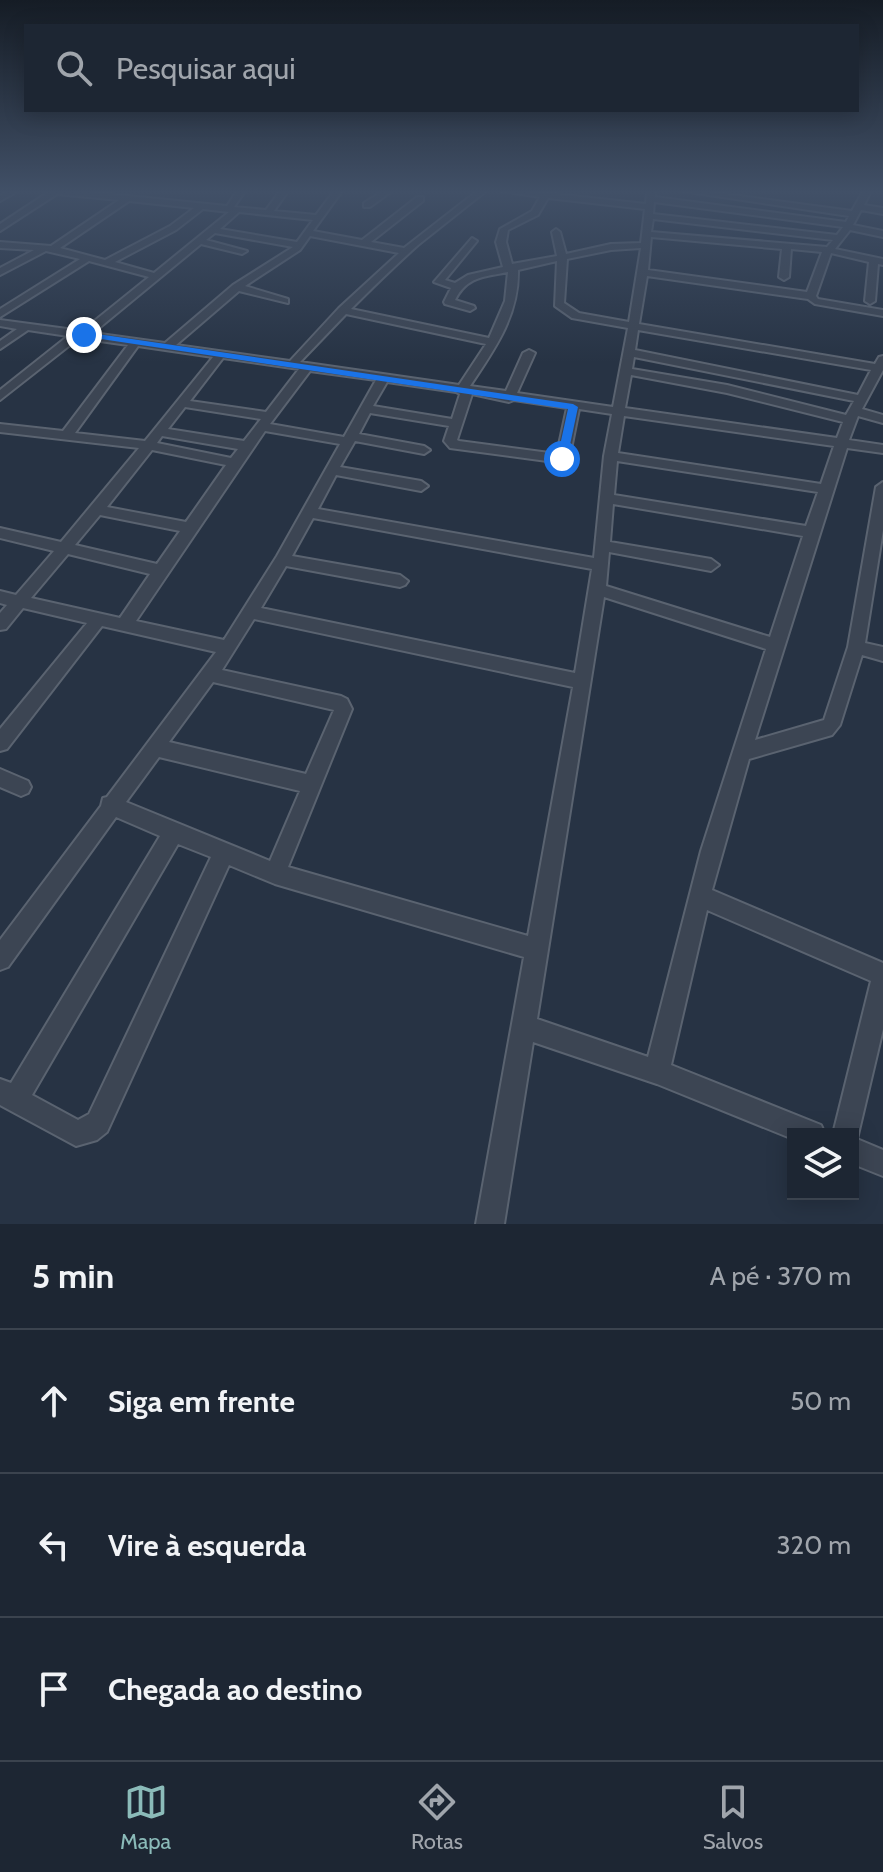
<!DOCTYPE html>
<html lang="pt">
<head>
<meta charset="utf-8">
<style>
	body { margin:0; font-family:Cabin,sans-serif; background:#2a323f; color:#f1f3f6 }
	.controls { position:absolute; right:24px; bottom:24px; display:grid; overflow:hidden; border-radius:0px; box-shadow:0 4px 20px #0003 }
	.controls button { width:72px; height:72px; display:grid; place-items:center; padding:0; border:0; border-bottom:2px solid #3b434e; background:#1d2633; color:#f1f3f6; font:40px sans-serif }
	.stop { position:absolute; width:24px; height:24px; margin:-18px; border:6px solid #1a73e8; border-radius:50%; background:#fff }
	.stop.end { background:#1a73e8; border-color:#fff; box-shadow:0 2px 8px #0008 }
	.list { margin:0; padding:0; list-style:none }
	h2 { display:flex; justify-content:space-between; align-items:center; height:104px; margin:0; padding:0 32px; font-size:34px }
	h2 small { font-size:26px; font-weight:400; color:#a0a5ac }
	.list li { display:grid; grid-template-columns:52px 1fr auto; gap:24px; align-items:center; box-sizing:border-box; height:144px; padding:0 32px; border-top:2px solid #3b434e }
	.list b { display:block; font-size:30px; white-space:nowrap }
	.list em { font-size:26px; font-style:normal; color:#a0a5ac }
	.icon { flex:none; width:44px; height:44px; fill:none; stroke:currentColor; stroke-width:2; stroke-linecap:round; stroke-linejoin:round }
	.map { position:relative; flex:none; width:883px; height:1224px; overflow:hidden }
	.search { position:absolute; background:#1d2633; box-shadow:0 4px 20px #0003; left:24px; right:24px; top:24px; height:88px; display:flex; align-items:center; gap:20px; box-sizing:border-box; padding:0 28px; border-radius:0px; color:#a0a5ac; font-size:30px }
	.sheet { height:536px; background:#1d2633 }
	nav { display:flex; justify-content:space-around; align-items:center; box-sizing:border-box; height:112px; border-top:2px solid #3b434e; background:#1d2633; font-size:22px; color:#a0a5ac }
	nav a { display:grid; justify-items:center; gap:4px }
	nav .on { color:#8bbbb9 }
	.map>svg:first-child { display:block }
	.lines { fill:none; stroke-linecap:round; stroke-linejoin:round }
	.minor-casing { stroke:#5a6370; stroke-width:4 }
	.minor { fill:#3c4553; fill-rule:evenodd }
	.route { fill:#1a73e8 }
</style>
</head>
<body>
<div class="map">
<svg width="883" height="1224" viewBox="0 0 883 1224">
	<rect width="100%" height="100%" fill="#273344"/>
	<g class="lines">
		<g class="minor-casing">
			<path id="minor" d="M8 191H18L0 201V196Z
				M50 191H79L227 206 237 191H245L234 207 266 210 280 191H288L274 211 316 215 334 191H342L313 231 362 240 417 197H423V201L371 242 404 248 477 191H486L418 245C398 263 373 287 351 309L489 338 505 301 508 272C484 277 467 276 455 300L474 306 475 308 470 311 445 304 444 302 451 288 434 282 472 238 477 241 445 280 455 283 468 275 503 267 496 242 500 229 532 211 540 197 501 191 546 193 646 204 647 191H655V197L846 222 849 216 682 191H703L852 211 863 191H871L864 205 883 208V214L861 210 853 225 883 231V237L850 230 835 249 883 259V265L878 264 875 301 870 304 865 301 869 262 831 253 816 296 818 299 883 310V316L815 304 808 299 647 276 639 324 875 364 879 357 883 356V370L862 409 883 415V423L858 416 849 440 883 445V453L847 448 755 740 824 720 848 647 876 487 883 482V530L865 643 883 647V661L862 655 840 725 832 735 749 759 712 890 883 963V1029L857 1139 883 1150V1176L853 1164V1134H833L871 981 707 910 671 1065 821 1125 825 1134H793V1139L657 1084 533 1042 504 1224H476L524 957 275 884 229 865 107 1132 97 1140 76 1146 0 1105V1079L11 1083 160 836 116 817 8 967 0 970V940L101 806 103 798 107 797 216 652 102 626 7 749 0 751V729L87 623 23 608 6 629 0 630V613L7 605 0 603V591L16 595 54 551 0 538V528L61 542 139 448 0 432V424L63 431 128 345 79 338 0 400V390L68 336 28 330 0 349V341L17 329 0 326V320L82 331 149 277 89 261 0 317V309L80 259 46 251 0 275V268L34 250 0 248V242L51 246 119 200 57 194 0 231V224ZM548 198 645 209 641 243 611 244 566 254 560 232 556 229 552 232 557 256 512 264 506 242 508 230 538 215ZM129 201 194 208 170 226 105 260 60 248ZM654 202 843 227 837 235 653 214ZM203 209 229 212 154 273 115 262 176 230ZM239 212 313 220 297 242 220 229ZM653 219 833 240 827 247 651 232ZM215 233 293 247 233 285 165 343 93 333 201 244 242 254 247 251 206 240ZM310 236 399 253 339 308 290 361 176 345 239 291 288 303V299L245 286 300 250ZM651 237 782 249 779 277 784 280 789 277 791 249 822 252 807 292 648 270ZM641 248 629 322 579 313 564 303 567 259 611 250ZM557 261 555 306 572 318 628 328 613 407 517 393 535 353 529 350 523 353 506 391 470 386C494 350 519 316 518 270ZM346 314 486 344 459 385 300 362ZM638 330 871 370 858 395 635 350ZM138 346 213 357 145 441 75 433ZM634 357 854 401 846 415 727 385 632 369ZM223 358 292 368 299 369 266 412 190 401ZM310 371 376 380 344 437 270 424ZM631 375 727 393 843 422 837 438 625 408ZM387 382 456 392 460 394 452 419 373 406ZM472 394 509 402 514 400 567 408 557 454 459 441 457 440ZM185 407 261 419 244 441 168 429ZM579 409 612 414 604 456 594 558 318 509 336 475 421 491 428 486 421 481 340 467 355 441 424 454 430 450 424 446 359 434 370 413 449 426 444 441 450 448 562 463 569 459ZM624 416 834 446 821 484 618 453ZM265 431 340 444 277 556 224 640 136 621ZM162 436 238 449 231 458 157 443ZM152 450 226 465 186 522 107 507ZM617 461 818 492 806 526 614 495ZM613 504 803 536 770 637 606 586 609 552 711 571 719 565 711 559 610 542ZM100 515 180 531 157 564 75 545ZM313 518 592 569 575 673 261 608 286 566 400 587 405 585 408 581 400 575 292 556ZM68 554 150 574 120 618 31 598ZM604 597 766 649 701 851 648 1057 537 1019ZM254 619 573 687 528 936 288 867 352 709 347 699 341 696 222 670ZM213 682 334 710 306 774 169 742ZM159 757 300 791 270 861 126 802ZM178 844 211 857 89 1114 78 1120 32 1095Z
				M383 191H392L370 207H364V203Z
				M0 769 28 781 31 787 28 793 21 796 0 787Z"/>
		</g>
		<use href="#minor" class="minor"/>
	</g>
	<linearGradient id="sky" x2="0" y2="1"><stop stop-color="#151c25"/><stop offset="0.53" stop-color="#415067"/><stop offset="1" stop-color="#415067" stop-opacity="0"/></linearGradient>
	<rect width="883" height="362" fill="url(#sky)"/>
	<path class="route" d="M84 332 573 404 578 407 567 459 562 462 557 459 568 409 81 336Z"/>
</svg>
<div class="controls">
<button><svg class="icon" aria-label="layers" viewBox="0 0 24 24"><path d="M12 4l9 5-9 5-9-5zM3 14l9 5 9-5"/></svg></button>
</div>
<div class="stop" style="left:562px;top:459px"></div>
<div class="stop end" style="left:84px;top:335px"></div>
<div class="search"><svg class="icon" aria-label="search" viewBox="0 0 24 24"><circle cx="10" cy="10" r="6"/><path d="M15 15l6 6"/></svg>Pesquisar aqui</div>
</div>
<section class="sheet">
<h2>5 min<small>A pé · 370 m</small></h2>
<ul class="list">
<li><svg class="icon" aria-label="ahead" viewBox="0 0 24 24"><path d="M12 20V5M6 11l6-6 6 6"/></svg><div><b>Siga em frente</b></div><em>50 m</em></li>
<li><svg class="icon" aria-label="left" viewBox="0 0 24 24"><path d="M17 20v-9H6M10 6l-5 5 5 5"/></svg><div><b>Vire à esquerda</b></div><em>320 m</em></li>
<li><svg class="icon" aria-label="arrive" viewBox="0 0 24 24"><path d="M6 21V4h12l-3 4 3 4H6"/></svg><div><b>Chegada ao destino</b></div></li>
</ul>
</section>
<nav>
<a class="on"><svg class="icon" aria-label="map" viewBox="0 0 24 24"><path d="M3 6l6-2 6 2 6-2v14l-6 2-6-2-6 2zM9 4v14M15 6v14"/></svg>Mapa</a>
<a><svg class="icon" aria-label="directions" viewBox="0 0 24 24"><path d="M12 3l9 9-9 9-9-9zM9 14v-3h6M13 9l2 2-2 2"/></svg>Rotas</a>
<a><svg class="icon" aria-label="saved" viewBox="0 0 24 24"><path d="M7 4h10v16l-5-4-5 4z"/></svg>Salvos</a>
</nav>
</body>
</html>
